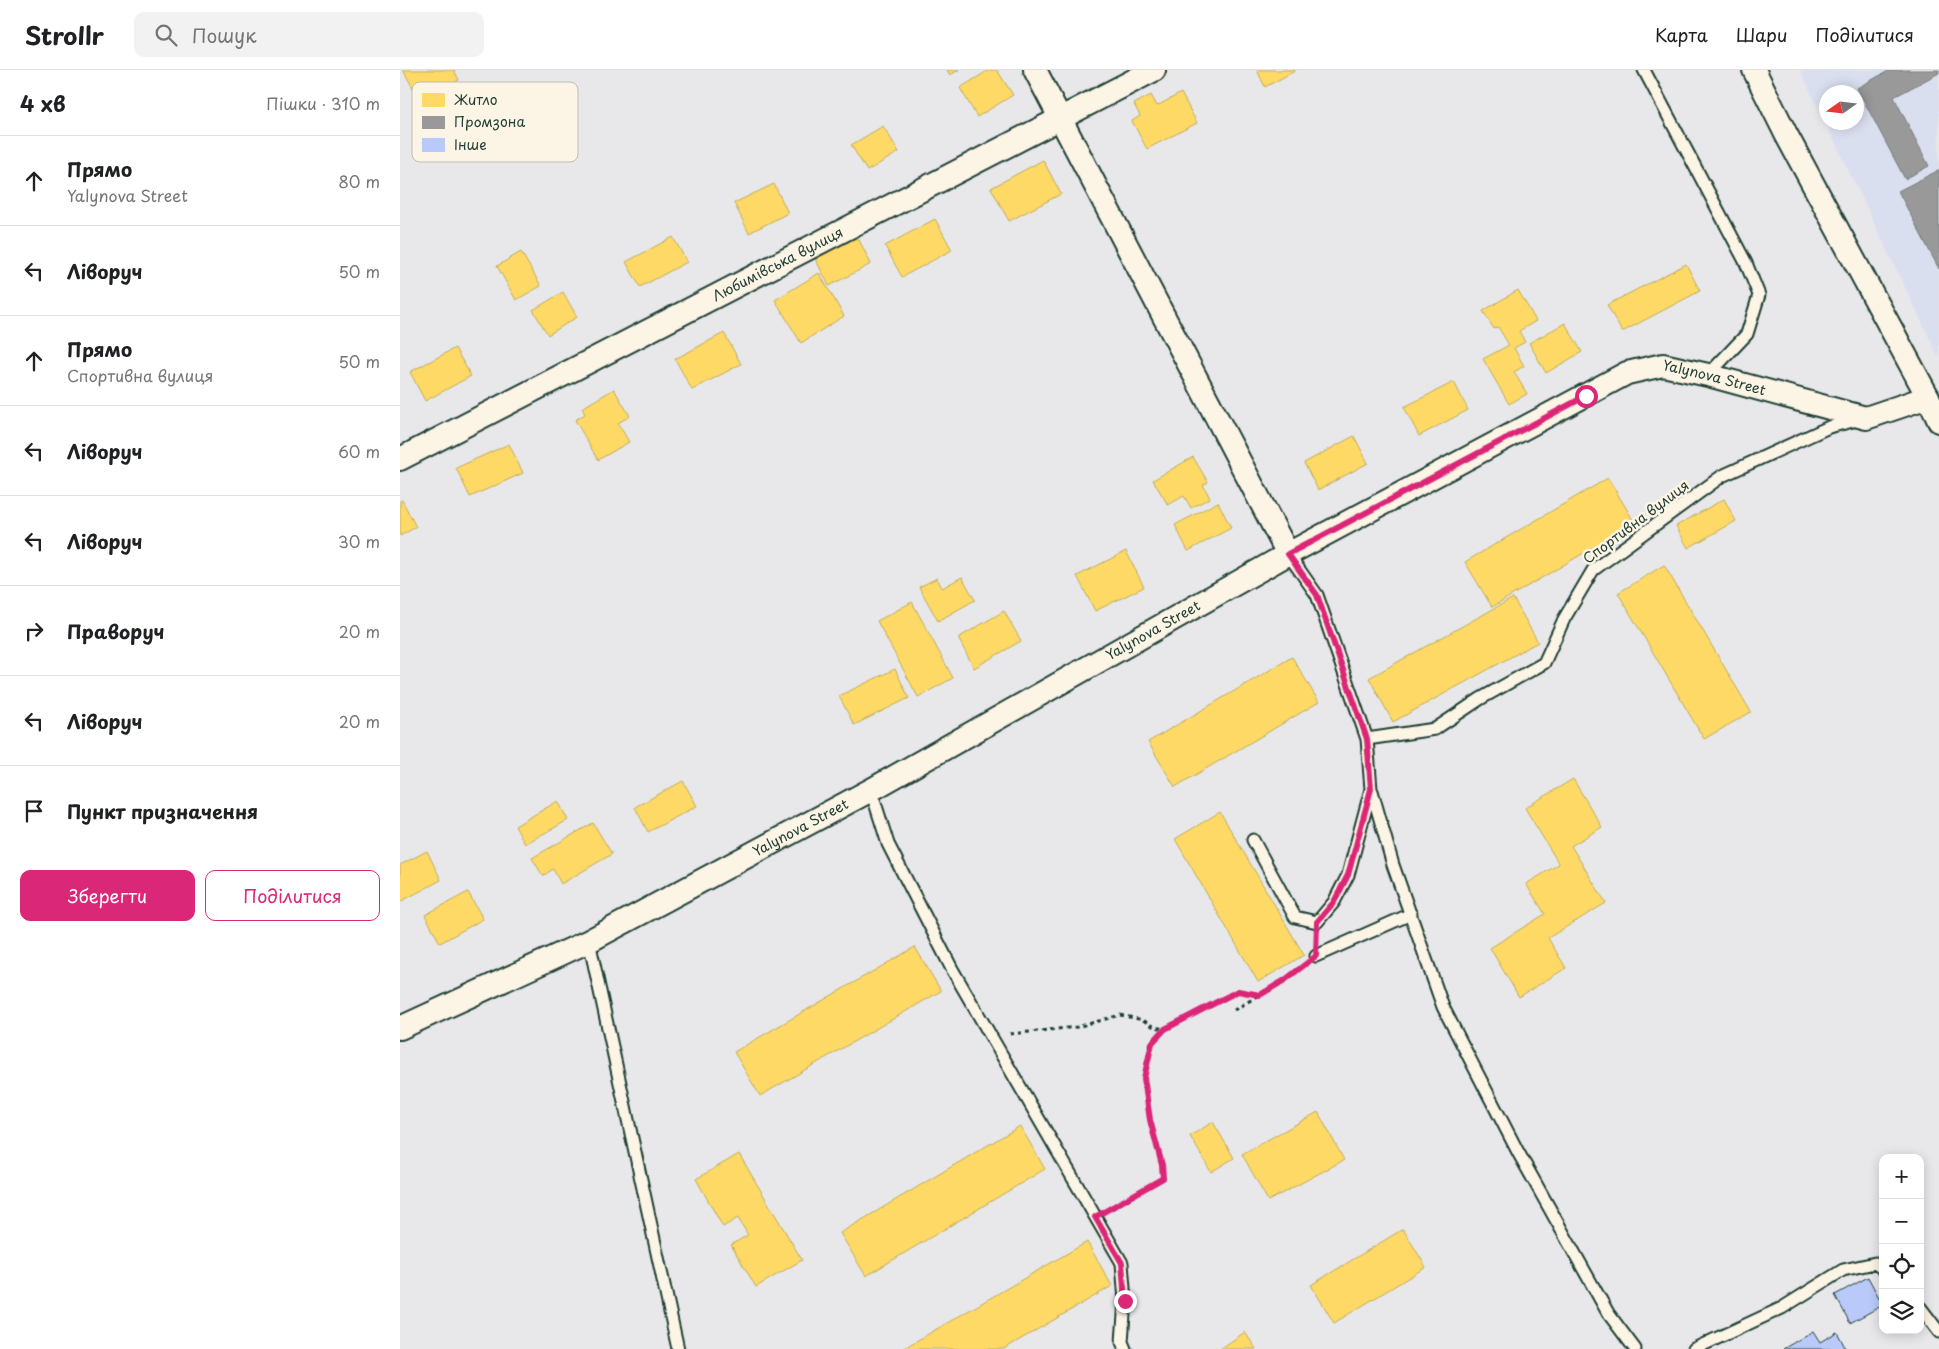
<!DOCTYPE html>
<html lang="uk">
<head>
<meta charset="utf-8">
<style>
	body { margin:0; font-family:"Playpen Sans",sans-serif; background:#f2f2f2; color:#202124 }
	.controls { position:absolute; right:15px; bottom:15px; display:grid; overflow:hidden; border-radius:10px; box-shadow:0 2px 12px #0003 }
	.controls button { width:45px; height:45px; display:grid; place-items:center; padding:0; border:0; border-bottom:1px solid #e0e0e0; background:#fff; color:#202124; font:25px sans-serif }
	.compass { position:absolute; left:1419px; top:15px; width:45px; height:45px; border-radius:50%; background:#fff; box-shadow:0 2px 12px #0003; rotate:256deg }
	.stop { position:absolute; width:15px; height:15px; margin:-11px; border:4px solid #db2777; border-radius:50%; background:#fff }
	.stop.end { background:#db2777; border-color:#fff; box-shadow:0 1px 5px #0008 }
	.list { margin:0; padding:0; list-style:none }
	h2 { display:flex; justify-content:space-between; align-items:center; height:65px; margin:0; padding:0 20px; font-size:21px }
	h2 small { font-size:16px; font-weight:400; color:#757577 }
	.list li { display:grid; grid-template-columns:32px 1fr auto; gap:15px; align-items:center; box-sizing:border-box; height:90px; padding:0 20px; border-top:1px solid #e0e0e0 }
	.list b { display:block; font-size:19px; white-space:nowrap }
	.list p { margin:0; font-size:16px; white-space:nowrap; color:#757577 }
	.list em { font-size:16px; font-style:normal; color:#757577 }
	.actions { display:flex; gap:10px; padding:15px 20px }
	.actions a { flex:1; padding:11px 0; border:1px solid #db2777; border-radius:10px; text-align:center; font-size:18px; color:#db2777 }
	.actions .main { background:#db2777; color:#fff }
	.icon { flex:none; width:28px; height:28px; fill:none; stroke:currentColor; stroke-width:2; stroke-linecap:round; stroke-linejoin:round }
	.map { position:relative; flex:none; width:1539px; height:1279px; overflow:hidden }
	header { display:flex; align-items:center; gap:30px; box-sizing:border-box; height:70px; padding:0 25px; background:#fff; border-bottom:1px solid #e0e0e0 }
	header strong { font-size:24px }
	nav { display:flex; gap:28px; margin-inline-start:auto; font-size:18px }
	.search { width:350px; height:45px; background:#f2f2f2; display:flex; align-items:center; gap:12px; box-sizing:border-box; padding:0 18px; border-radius:10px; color:#757577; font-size:19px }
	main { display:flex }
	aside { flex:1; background:#fff }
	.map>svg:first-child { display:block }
	.built { fill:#dadff0; fill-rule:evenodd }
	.homes { fill:#ffd966; stroke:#bcaa57 }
	.industry { fill:#999; stroke:#747d7b }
	.building { fill:#b9cafa; stroke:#1f3d34 }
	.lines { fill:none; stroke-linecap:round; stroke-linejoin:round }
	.service-casing { stroke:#1f3d34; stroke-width:15 }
	.minor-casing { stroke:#1f3d34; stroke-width:26 }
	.path { stroke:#1f3d34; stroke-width:3; stroke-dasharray:4 4; stroke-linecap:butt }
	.service { stroke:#fcf5e5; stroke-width:11 }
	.minor { stroke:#fcf5e5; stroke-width:22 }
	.route { stroke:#db2777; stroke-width:6 }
	.labels { text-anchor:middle; stroke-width:5; stroke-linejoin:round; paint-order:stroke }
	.street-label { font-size:14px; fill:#1f3d34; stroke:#fcf5e5 }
	.key { fill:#fcf5e5; stroke:#babeb0; stroke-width:1 }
	.key-label { font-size:14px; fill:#1f3d34 }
</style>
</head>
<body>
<header>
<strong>Strollr</strong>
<div class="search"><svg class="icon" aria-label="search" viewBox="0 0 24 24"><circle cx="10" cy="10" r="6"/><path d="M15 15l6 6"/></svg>Пошук</div>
<nav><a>Карта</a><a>Шари</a><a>Поділитися</a></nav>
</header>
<main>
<aside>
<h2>4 хв<small>Пішки · 310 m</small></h2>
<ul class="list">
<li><svg class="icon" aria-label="ahead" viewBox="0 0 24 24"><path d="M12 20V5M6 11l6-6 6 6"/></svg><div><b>Прямо</b><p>Yalynova Street</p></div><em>80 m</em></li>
<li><svg class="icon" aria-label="left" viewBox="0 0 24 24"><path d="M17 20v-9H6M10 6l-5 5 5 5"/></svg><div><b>Ліворуч</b></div><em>50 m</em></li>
<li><svg class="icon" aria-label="ahead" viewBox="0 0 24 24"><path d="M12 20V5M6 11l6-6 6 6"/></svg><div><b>Прямо</b><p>Спортивна вулиця</p></div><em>50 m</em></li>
<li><svg class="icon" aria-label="left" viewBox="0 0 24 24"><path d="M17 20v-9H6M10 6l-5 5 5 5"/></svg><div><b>Ліворуч</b></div><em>60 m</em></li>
<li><svg class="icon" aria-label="left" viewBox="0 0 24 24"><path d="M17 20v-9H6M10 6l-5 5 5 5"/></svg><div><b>Ліворуч</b></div><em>30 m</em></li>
<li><svg class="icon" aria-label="right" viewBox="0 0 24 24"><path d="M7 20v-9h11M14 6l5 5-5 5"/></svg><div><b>Праворуч</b></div><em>20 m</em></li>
<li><svg class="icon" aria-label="left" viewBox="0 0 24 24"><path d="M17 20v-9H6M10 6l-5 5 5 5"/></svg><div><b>Ліворуч</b></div><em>20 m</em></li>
<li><svg class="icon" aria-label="arrive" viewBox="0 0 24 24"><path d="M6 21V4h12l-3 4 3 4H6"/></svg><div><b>Пункт призначення</b></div></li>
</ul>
<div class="actions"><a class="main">Зберегти</a><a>Поділитися</a></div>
</aside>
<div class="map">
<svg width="1539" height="1279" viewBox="0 0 1539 1279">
	<rect width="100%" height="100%" fill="#e8e8eb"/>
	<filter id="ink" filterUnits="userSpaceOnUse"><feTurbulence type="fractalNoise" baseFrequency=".02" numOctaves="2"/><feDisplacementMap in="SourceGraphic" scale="10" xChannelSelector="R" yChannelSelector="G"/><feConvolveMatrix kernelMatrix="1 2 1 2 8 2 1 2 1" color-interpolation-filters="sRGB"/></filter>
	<g filter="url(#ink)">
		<path class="built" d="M1400 0H1539V288ZM1426 22H1456V52H1426Z"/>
		<path class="homes" d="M3 0H54L59 10 21 32Z
			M547 0H559L550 5Z
			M589 0H597L613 25 577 47 560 18Z
			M857 0H895V1L865 17Z
			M781 23 797 53 747 79 732 51 740 46 734 34 751 25 757 36Z
			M483 56 499 82 467 101 451 75Z
			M643 90 661 124 609 151 591 118Z
			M374 114 388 143 349 163 334 133Z
			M535 149 552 180 502 207 485 176Z
			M457 166 471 194 429 216 415 188Z
			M273 167 287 192 240 217 226 192Z
			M121 182 141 216 116 230 97 196Z
			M1286 194 1300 221 1222 262 1207 235Z
			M419 203 444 246 401 273 375 230Z
			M1118 220 1136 251 1119 261 1125 272 1114 278 1124 296 1114 302 1127 324 1109 334 1083 289 1109 275 1098 257 1094 259 1083 241Z
			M163 222 177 247 148 265 133 240Z
			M1165 253 1182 282 1146 303 1129 273Z
			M324 263 341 294 292 320 275 289Z
			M55 278 71 306 25 331 10 302Z
			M1054 312 1068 340 1019 366 1004 337Z
			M214 319 230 346 218 353 229 372 198 390 175 350 185 344 182 338Z
			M954 366 968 393 918 420 904 393Z
			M109 374 123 403 70 427 56 398Z
			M793 387 808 412 803 415 810 428 791 438 784 426 768 435 753 410Z
			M1208 408 1235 453 1092 537 1065 492Z
			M1324 429 1336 451 1288 478 1276 456Z
			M2 430 16 457 0 466V431Z
			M818 432 831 458 788 481 775 455Z
			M726 481 744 517 695 541 677 506Z
			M1264 495 1351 642 1304 669 1218 523Z
			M562 507 575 530 538 551 519 517 537 508 542 518Z
			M1113 528 1138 572 993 652 969 608Z
			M512 532 553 608 518 627 477 551Z
			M604 541 621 571 574 598 558 568Z
			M892 587 919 632 775 717 748 672Z
			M495 599 509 628 454 655 439 626Z
			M1173 709 1202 757 1171 776 1206 833 1148 868 1166 898 1119 927 1090 878 1145 844 1126 814 1159 794 1125 738Z
			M283 711 297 736 248 762 235 737Z
			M158 731 168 750 125 774 115 756Z
			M820 742 904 885 858 912 775 769Z
			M193 753 212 784 161 814 153 799 143 806 132 788Z
			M27 781 41 810 0 832V795Z
			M68 822 83 849 40 873 25 845Z
			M515 877 541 921 360 1026 334 982Z
			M918 1042 944 1090 868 1131 842 1084Z
			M813 1052 834 1088 811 1102 790 1066Z
			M620 1056 645 1099 466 1206 440 1163Z
			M339 1084 402 1190 356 1217 331 1175 348 1165 338 1148 323 1157 296 1109Z
			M1003 1159 1026 1197 934 1253 911 1215Z
			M687 1172 712 1216 604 1279H505L504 1278Z
			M845 1262 856 1279H820Z"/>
		<path class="industry" d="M1490 0H1539V3L1494 27 1529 96 1505 109 1457 18Z
			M1539 100V199L1498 121Z"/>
		<path class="building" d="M1468 1207 1483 1235 1450 1253 1435 1225Z
			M1413 1261 1420 1272 1437 1262 1446 1279H1383Z"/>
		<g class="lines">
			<g class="service-casing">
				<path id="service" d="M1244 0 1346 193 1359 225 1347 264 1308 305
					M888 484 917 525 967 669
					M471 720 488 774 552 899 722 1193 725 1231 722 1272 725 1279
					M972 721 993 795 1043 937 1118 1082 1208 1243 1235 1279
					M853 770 895 847 917 852 934 832 948 805 971 719 967 669 1035 659 1080 629 1144 593 1164 549 1193 500 1322 406 1429 357 1457 350
					M189 871 278 1279
					M916 886 1011 844
					M1520 1237 1539 1262
					M1294 1279 1382 1238 1443 1200 1475 1193 1483 1199"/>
			</g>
			<g class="minor-casing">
				<g id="minor">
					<path d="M635 0 888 484"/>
					<path d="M1354 0 1387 66 1528 327 1539 351"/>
					<path id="s1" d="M0 389 754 0"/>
					<path id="s2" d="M0 958 189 871 471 720 888 484 1227 303 1263 295 1308 305 1466 348 1528 327"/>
				</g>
			</g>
			<path class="path" d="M834 940 885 910 900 898
				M610 964 677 957 720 945 743 950 754 957 765 959 838 921 860 925
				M712 1138 763 1108 762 1095 750 1050 744 1008 751 973 764 960"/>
			<use href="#service" class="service"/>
			<use href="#minor" class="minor"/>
		</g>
	</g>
	<g class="lines" filter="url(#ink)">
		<path class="route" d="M725 1231 722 1193 695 1147 763 1108 762 1095 750 1050 744 1008 752 973 765 959 838 921 860 925 885 910 916 886 917 852 934 832 948 805 971 719 967 669 917 525 888 484 1186 326"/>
	</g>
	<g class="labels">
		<g class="street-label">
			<text dy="5" stroke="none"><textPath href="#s1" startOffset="425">Любимівська вулиця</textPath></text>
			<text dy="5" stroke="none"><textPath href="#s2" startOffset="1481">Yalynova Street</textPath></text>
			<text transform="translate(1236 452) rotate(-37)" y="5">Спортивна вулиця</text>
			<text dy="5" stroke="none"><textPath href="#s2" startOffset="852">Yalynova Street</textPath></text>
			<text dy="5" stroke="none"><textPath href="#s2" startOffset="448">Yalynova Street</textPath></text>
		</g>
	</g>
	<rect x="12" y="12" width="166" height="80" rx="8" class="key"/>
	<rect x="22" y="23" width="23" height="14" fill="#ffd966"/>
	<rect x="22" y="46" width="23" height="13" fill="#999"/>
	<rect x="22" y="68" width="23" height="14" fill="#b9cafa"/>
	<g class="key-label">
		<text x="54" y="35">Житло</text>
		<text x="54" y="57">Промзона</text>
		<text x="54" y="80">Інше</text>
	</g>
</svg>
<div class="controls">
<button>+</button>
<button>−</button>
<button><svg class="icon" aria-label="locate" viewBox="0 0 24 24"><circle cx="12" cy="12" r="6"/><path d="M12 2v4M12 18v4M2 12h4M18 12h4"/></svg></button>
<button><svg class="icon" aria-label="layers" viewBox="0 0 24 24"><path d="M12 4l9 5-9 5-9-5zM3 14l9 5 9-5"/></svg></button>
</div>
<svg class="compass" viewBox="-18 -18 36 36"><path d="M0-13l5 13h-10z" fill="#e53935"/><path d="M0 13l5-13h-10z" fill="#757577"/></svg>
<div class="stop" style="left:1186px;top:326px"></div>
<div class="stop end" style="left:725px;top:1231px"></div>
</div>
</main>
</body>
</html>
